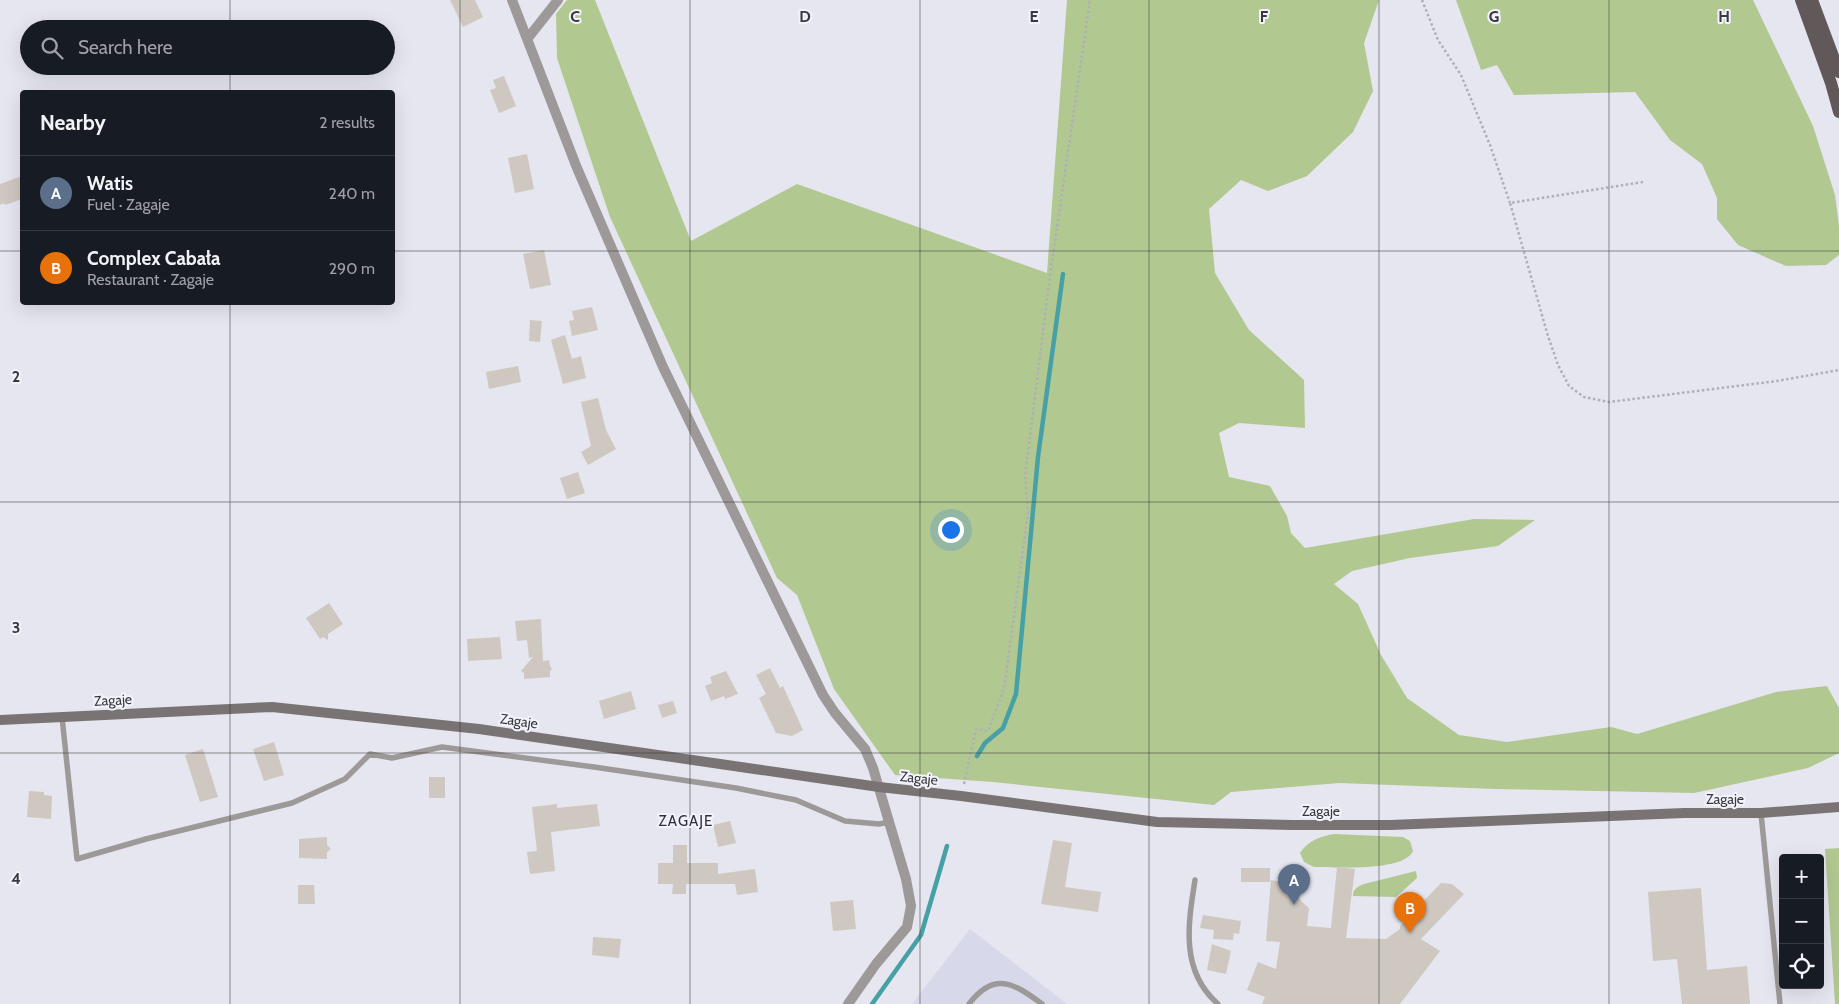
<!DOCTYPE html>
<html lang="en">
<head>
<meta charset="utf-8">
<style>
	body { margin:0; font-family:Cabin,sans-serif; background:#242831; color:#f1f3f6 }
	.controls { position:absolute; right:15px; bottom:15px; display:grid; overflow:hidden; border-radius:5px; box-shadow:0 5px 20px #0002 }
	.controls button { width:45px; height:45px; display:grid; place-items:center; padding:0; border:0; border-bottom:1px solid #363941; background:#171b24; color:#f1f3f6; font:25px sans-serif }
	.you { position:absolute; left:950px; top:529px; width:18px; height:18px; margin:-12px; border:4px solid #fff; border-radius:50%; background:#1a73e8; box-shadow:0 0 0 8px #1a73e833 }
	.badge { display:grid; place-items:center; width:32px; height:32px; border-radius:50%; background:#8c9099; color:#fff; font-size:16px; font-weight:700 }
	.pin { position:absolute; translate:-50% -41px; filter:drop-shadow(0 1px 2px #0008) }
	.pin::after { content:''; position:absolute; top:26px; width:18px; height:15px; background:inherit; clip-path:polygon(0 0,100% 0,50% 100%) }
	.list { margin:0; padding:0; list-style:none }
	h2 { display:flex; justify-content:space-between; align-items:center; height:65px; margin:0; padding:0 20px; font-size:21px }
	h2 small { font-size:16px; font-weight:400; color:#9ea1a6 }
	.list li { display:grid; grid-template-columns:32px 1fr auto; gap:15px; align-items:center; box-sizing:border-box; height:75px; padding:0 20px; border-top:1px solid #363941 }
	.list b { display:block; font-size:19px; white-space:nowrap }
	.list p { margin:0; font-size:16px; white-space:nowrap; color:#9ea1a6 }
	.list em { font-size:16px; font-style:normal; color:#9ea1a6 }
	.icon { flex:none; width:28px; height:28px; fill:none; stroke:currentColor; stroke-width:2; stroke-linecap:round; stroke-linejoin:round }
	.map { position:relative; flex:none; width:1839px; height:1004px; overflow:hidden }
	.search { position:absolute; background:#171b24; box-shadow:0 5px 20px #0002; left:20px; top:20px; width:375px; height:55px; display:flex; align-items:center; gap:12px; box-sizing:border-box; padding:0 18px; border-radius:28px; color:#9ea1a6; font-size:19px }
	.panel { position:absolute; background:#171b24; box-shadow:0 5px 20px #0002; left:20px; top:90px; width:375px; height:215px; border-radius:5px }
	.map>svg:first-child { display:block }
	.built { fill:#d7d8e9 }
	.green { fill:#b2c891 }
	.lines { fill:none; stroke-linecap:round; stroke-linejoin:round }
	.stream { stroke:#47a0a5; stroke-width:4.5 }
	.building { fill:#cfc8c1 }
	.path { stroke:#afb0b7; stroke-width:2.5; stroke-dasharray:2.5 2.5; stroke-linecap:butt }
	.service { stroke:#9d9998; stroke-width:5.5 }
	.minor { stroke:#9d9998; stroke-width:10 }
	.secondary { stroke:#7a7373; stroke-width:10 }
	.primary { stroke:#615959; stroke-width:12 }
	.grid { fill:none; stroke:#3a3a3d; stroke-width:1; stroke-opacity:0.55 }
	.labels { text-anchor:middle; stroke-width:4; stroke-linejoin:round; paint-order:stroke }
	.street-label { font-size:14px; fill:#3a3a3d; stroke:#f2f3fc }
	.neighbourhood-label { font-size:15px; letter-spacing:1px; fill:#313239; stroke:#f2f3fc }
	.grid-label { font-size:16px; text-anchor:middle; font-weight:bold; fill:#3a3a3d; stroke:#f2f3fc; stroke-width:4; stroke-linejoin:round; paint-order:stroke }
</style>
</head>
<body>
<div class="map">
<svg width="1839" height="1004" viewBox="0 0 1839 1004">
	<rect width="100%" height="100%" fill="#e5e6ef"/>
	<path class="built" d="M970 929 1067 1004H912Z"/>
	<path class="green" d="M567 0H595L691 241 797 184 1047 273 1067 0H1379L1364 43 1373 91 1353 132 1307 176 1268 191 1241 180 1209 209 1215 273 1249 330 1304 380 1305 428 1239 423 1219 433 1229 477 1270 486 1287 516 1291 533 1305 548 1474 519 1535 520 1498 546 1410 558 1352 571 1334 584 1358 604 1381 655 1407 698 1459 735 1507 742 1611 727 1637 734 1776 692 1827 686 1839 708V753L1808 768 1694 793 1496 789 1339 783 1231 792 1214 805 993 782 895 775 834 689 797 595 777 578 610 217 557 58 556 14Z
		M1456 0H1753L1813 126 1835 195 1839 226V255L1826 265 1786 266 1738 245 1717 219V198L1702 164 1670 140 1635 92 1514 95 1497 65 1481 70Z
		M1334 834 1403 837 1410 841 1413 851C1404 872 1334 867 1314 867L1304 862 1300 853C1308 841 1320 836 1334 834Z
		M1839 848V1004H1835L1825 849Z
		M1416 871 1417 878 1396 897 1353 896C1353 889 1357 887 1364 884Z"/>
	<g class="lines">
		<path class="stream" d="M977 756 985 743 1003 728 1016 694 1038 457 1063 274
			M872 1004 921 935 947 846"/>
	</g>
	<path class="building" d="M450 0H475L483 17 463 27Z
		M504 76 516 106 499 113 490 90 496 88 493 80Z
		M527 154 534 189 515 193 508 158Z
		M22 176V199L5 205 4 203 0 205V184Z
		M544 250 551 285 530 289 523 254Z
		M592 307 598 330 572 336 569 321 574 320 572 311Z
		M530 320 542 321 540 342 529 341Z
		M565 335 572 359 581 356 586 378 563 384 551 340Z
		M518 366 521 382 489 389 486 372Z
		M598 398 606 430 616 449 588 465 581 452 591 446 581 402Z
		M578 472 585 493 567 499 560 478Z
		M329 603 343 624 328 634V640L323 637 320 639 306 618Z
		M541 619 543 661 549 660 550 666 552 669 550 671V677L524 679V673L521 671 533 657 529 658 527 640 517 641 515 621Z
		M500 637 502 659 468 661 467 639Z
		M770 668 780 688 783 686 803 730 792 736 776 733 759 698 766 694 756 675Z
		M726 671 738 694 725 699 724 696 711 701 705 686 712 683 710 677Z
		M631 691 636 709 604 719 599 701Z
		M673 701 677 713 662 718 658 705Z
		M274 742 284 775 264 781 253 749Z
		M203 749 218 797 200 802 185 755Z
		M429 777H445V798H429Z
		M29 791 44 792V795L52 796 51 819 27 817Z
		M557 804V808L597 804 600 826 551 832 555 871 530 874 527 852 537 851 532 807Z
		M730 821 736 843 718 847 713 825Z
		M327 837V845L331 849 327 852V859L299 858V839Z
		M1053 840 1072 843 1065 887 1101 892 1098 912 1041 904Z
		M673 845H687V863H718V874L755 869 758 892 737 895 735 884H686V894H672L673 884H658V863H673Z
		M1337 867 1355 869 1346 938 1386 939 1400 929V926L1441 883 1452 884 1464 894 1421 939 1440 951 1400 1004H1262L1265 997 1247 990 1258 962 1276 969 1280 942 1266 941 1271 880 1287 883 1298 891 1296 893 1302 902 1309 908 1307 926 1331 928Z
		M1241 868H1270V882H1241Z
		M298 885H314L315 904H298Z
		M1701 888 1707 970 1747 966 1750 1004H1682L1677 959 1653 961 1648 892Z
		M853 900 856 929 833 931 830 902Z
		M1203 915 1241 921 1239 934 1234 933 1233 940 1213 939 1214 930 1200 928Z
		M593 937 621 939 619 958 592 955Z
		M1212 944 1231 951 1226 974 1207 970Z"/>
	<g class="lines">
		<path class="path" d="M1422 0 1438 40 1461 75 1490 145 1510 203
			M1643 182 1510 203 1548 336 1558 365 1569 386 1584 397 1609 402 1777 381 1839 370
			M964 784 976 729 988 731 1004 689 1028 513 1025 476 1050 276 1090 0"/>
		<path class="service" d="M62 717 77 859 146 839 292 803 345 779 370 754 392 758 442 747 594 767 736 788 796 800 845 821 879 824 890 822
			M1761 813 1780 1004
			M1195 880C1188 924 1180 971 1218 1004
			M969 1004C994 971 1014 983 1042 1004"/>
		<path class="minor" d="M512 0 577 168 663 367 823 695 835 713 865 749 873 768 906 879 911 906 907 927 876 964 848 1004
			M528 38 558 0"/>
		<path class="secondary" d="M0 720 272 707 479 729 879 787 961 796 1157 822 1292 825H1391L1684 813H1761L1839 807"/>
		<path class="primary" d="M1801 0 1831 83 1839 112
			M1812 0 1839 72"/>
	</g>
	<path class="grid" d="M230 0V29M460 0V1004M690 0V1004M920 0V1004M1149 0V1004M1379 0V1004M1609 0V1004M230 66V92M0 251H22M392 251H1839M230 302V1004M0 502H1839M0 753H1839"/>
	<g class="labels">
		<g class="street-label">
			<text transform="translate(113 700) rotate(-3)" y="5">Zagaje</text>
			<text transform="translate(519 721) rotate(8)" y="5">Zagaje</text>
			<text transform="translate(919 778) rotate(6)" y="5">Zagaje</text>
			<text x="1725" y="804">Zagaje</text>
			<text x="1321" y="816">Zagaje</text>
		</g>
		<g class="neighbourhood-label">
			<text x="686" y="826">ZAGAJE</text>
		</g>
	</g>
	<g class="grid-label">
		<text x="575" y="22">C</text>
		<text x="805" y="22">D</text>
		<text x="1034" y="22">E</text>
		<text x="1264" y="22">F</text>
		<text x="1494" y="22">G</text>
		<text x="1724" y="22">H</text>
		<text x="16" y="382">2</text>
		<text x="16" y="633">3</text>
		<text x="16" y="884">4</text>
	</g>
</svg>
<div class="controls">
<button>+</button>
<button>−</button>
<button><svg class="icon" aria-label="locate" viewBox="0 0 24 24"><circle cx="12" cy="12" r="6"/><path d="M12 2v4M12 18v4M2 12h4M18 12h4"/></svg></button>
</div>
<div class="you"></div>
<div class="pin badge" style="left:1294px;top:905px;background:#5c6f8a">A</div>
<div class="pin badge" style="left:1410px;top:933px;background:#e8710a">B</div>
<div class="search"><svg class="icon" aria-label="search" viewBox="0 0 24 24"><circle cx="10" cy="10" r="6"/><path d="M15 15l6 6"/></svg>Search here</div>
<section class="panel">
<h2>Nearby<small>2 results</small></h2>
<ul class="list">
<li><span class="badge" style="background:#5c6f8a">A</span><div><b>Watis</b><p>Fuel · Zagaje</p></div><em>240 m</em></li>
<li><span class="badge" style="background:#e8710a">B</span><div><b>Complex Cabała</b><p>Restaurant · Zagaje</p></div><em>290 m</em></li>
</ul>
</section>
</div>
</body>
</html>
